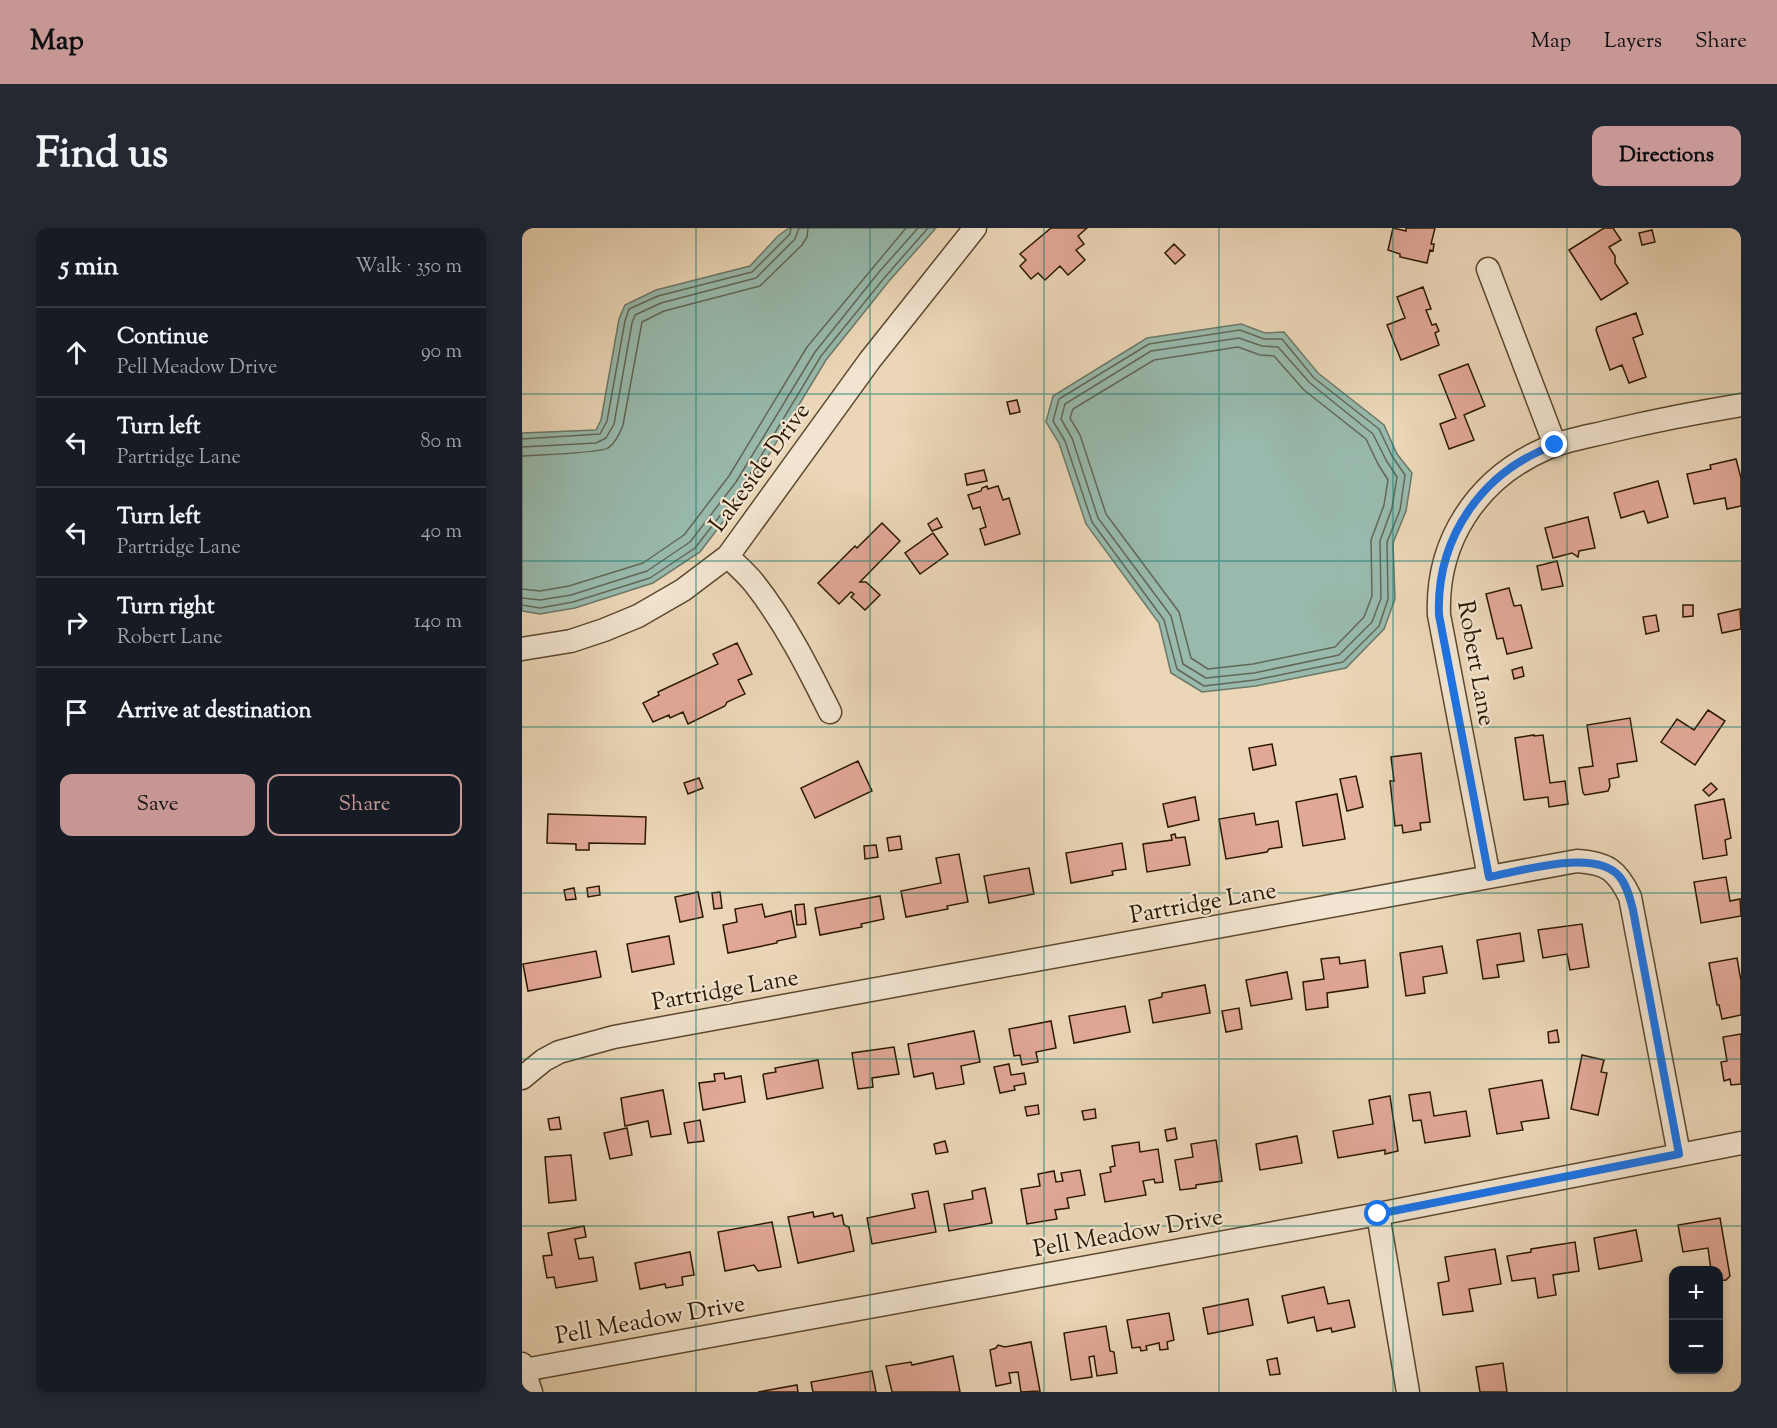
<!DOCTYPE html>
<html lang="en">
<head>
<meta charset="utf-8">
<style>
	body { margin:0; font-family:"Sorts Mill Goudy",serif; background:#242831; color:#f1f3f6 }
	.controls { position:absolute; right:18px; bottom:18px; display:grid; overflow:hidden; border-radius:12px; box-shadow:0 3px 9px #0003 }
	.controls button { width:54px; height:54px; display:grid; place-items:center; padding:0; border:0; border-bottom:2px solid #363941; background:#171b24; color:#f1f3f6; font:30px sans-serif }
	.stop { position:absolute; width:18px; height:18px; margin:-14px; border:4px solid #1a73e8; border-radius:50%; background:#fff }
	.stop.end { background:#1a73e8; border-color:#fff; box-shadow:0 2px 6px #0008 }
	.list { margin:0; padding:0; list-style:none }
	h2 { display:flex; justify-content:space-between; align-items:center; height:78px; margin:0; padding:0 24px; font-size:26px }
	h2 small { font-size:20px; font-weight:400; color:#9ea1a6 }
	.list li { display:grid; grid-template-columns:39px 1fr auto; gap:18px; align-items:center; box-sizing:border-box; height:90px; padding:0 24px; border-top:2px solid #363941 }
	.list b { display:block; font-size:22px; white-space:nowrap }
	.list p { margin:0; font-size:20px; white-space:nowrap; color:#9ea1a6 }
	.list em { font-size:20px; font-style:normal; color:#9ea1a6 }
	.actions { display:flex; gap:12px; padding:18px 24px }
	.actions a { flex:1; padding:14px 0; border:2px solid #c59692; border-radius:12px; text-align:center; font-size:21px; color:#c59692 }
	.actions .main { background:#c59692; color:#111 }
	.icon { flex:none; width:33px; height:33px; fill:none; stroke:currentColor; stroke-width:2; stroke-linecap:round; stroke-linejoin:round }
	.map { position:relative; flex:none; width:1219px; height:1164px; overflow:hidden; border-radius:12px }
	header { display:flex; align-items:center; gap:36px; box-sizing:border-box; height:84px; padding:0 30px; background:#c59692; color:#111 }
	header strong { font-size:28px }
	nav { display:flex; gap:33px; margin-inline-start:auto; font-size:21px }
	.intro { display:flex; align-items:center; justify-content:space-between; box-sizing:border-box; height:144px; padding:0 36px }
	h1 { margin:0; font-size:42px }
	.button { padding:15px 27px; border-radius:12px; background:#c59692; color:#111; font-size:21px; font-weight:700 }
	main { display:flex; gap:36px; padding:0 36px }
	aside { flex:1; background:#171b24; border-radius:12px; box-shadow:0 3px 9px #0003 }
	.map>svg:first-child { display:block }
	.water { fill:#98b9ac; stroke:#6c7968; stroke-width:1.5 }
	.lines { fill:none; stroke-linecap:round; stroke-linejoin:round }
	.shore { stroke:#626856; stroke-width:1.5 }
	.building { fill:#e2a897; stroke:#2b1801; stroke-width:1.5 }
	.minor-casing { stroke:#5b482e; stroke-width:25 }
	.minor { stroke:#f2e4d0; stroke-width:22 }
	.route { stroke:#1a73e8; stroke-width:8 }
	.grid { fill:none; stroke:#0f766e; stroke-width:1.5; stroke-opacity:0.55 }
	.labels { text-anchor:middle; stroke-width:4.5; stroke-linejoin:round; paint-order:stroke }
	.street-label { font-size:24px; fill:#2b1801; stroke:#f2e4d0 }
</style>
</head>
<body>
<header>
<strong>Map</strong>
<nav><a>Map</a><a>Layers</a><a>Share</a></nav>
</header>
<div class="intro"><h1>Find us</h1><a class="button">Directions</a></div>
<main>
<aside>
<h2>5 min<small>Walk · 350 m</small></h2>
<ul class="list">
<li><svg class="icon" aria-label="ahead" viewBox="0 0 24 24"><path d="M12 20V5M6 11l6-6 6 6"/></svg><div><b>Continue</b><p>Pell Meadow Drive</p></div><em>90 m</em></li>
<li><svg class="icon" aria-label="left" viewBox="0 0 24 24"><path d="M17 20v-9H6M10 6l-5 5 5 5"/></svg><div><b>Turn left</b><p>Partridge Lane</p></div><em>80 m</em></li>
<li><svg class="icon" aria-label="left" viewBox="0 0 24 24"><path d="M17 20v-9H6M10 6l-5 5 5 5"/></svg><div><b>Turn left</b><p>Partridge Lane</p></div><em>40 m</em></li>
<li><svg class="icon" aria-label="right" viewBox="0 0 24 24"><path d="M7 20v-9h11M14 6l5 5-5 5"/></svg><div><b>Turn right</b><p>Robert Lane</p></div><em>140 m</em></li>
<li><svg class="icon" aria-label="arrive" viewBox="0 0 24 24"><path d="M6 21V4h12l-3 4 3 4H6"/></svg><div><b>Arrive at destination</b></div></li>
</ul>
<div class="actions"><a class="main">Save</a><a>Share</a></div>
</aside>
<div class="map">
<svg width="1219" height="1164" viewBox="0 0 1219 1164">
	<rect width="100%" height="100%" fill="#ebd6b7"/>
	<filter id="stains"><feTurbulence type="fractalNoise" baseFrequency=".00333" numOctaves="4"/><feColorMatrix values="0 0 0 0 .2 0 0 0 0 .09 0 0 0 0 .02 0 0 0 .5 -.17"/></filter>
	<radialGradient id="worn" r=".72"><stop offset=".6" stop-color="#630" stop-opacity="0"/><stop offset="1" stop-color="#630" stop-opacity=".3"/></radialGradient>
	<path class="water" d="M267 0H414L367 53 304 132 226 261 178 324 131 355 53 380 18 386 0 383V205L74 202 79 192 97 91 103 77 134 62 228 38 256 8Z
		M719 96 743 105 762 104 796 145 862 197 875 226 890 245 884 283 871 315 873 371 862 401 824 440 734 458 680 464 649 445 637 395 564 296 537 215 524 194 531 168 625 110Z"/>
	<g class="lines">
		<path class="shore" d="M718 102 742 111H760L792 150 857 201 870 228 883 247 878 282 865 314 866 371 857 398 821 434 733 452 682 458 655 441 642 392 570 294 543 213 531 193 537 171 627 116Z
			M717 110 740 118 756 119 788 155 851 206 864 232 875 249 870 280 858 313 859 370 850 394 817 427 732 445 684 450 661 436 649 388 576 290 550 210 539 191 543 176 629 123Z
			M716 119 738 127 752 128 782 162 844 211 856 236 866 252 862 277 849 312 850 368 842 389 813 419 731 436 686 441 669 430 657 384 584 286 558 207 548 190 551 181 632 132Z
			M0 211 78 206 85 193 103 93 107 81 136 68 230 44 268 6 269 0
			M0 219 74 215 84 210 92 196 110 95 113 87 139 75 234 50 273 11 277 0
			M0 228C13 227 79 225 86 220 94 215 98 205 101 197L120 94 142 83 238 58 280 17 285 9 286 0
			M0 361 18 363 47 358 121 335 162 307 207 248 285 119 384 0
			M0 370 18 372 49 367 125 343 168 314 214 254 293 124 357 44 396 0
			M0 377 18 380 51 374 128 350 173 320 221 258 299 128 363 49 406 0"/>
	</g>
	<path class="building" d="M529 0H565L556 8 562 16 554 22 563 32 546 47 538 38 523 52 516 45 509 51 498 38 504 32 498 26Z
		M871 0 884 3V0H913L909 16H912L911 23 908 22 905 35 878 29V26L866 22Z
		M1082 0H1091L1099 12 1087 19 1093 28V35L1106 55 1079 72 1047 22Z
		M1130 2 1133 14 1120 17 1117 5Z
		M652 16 663 27 653 36 643 25Z
		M901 59 909 81 904 82 910 97 914 96 917 103 913 105 917 117 879 132 865 97 883 90 875 69Z
		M1114 85 1121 106 1111 110 1124 149 1107 155 1100 137 1088 142 1074 102 1075 99Z
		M946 136 963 178 942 187 952 212 927 221 918 196 934 190 917 147Z
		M495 172 498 184 488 186 485 174Z
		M1214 231 1219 250V278L1205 281 1203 270 1172 276 1165 246 1189 241 1188 237Z
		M462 242 465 253 445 257 443 246Z
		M1136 253 1146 289 1126 295 1122 283 1099 290 1092 265Z
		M465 258 466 261 476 258 481 272 487 270 498 306 463 317 458 301 464 299 458 279 451 281 446 267 459 263 460 260Z
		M1066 289 1073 320 1057 323 1056 329 1050 325 1031 330 1023 300Z
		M415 290 420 299 410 303 406 296Z
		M360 295 378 313 338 354H344L358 367 343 382 329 369 332 366 329 364 317 376 296 355 333 318 335 320Z
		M411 305 426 326 398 346 383 325Z
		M1035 333 1041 358 1020 362 1015 338Z
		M987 360 992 378 999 377 1010 420 985 426 981 410 975 411 964 366Z
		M1161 377H1171V388L1161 389Z
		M1218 381 1219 401 1200 405 1196 386Z
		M1134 387 1137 403 1124 406 1121 389Z
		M215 415 230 446 216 452 223 466 205 474 203 478 166 496 161 484 148 490 147 487 131 494 121 475 137 467 136 464 196 436 191 426Z
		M1000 439 1002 448 992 451 990 442Z
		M1186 482 1203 493 1173 537 1139 514 1155 491 1172 502Z
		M1108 490 1115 533 1095 536 1097 549 1087 551 1088 558 1086 563 1063 567 1061 565 1057 540 1071 538 1065 497Z
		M1012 507V508L1021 507 1028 555 1043 553 1046 576 1027 579 1026 569 1002 572 993 510Z
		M750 516 754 537 731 542 727 520Z
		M899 525 908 594 898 595 899 602 881 605 880 597 873 598 868 553H872L869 529Z
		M336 533 350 563 293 590 279 560Z
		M834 548 841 579 825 583 818 551Z
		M177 550 181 560 166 566 162 555Z
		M1189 555 1195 561 1187 568 1181 562Z
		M815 566 823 611 781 618 774 574Z
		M673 569 677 592 646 599 641 576Z
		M1202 571 1209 610 1203 612 1205 627 1181 631 1173 577Z
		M732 585 734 597 756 593 760 619 747 621 745 624 704 631 697 591Z
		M26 586 124 589 123 616 67 615V622H54V616L25 615Z
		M653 606 654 610 663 609 668 637 625 644 621 616 650 612 649 607Z
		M378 608 380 621 367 623 365 610Z
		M600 615 604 641 590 643 591 647 549 655 544 625Z
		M354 617 356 629 343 631 342 618Z
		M437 626 446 674 425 678 426 681 384 689 379 663 419 655 414 630Z
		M507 640 512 666 467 675 462 648Z
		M1204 649 1208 673 1218 671 1219 688 1179 695 1172 654Z
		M77 658 78 667 66 669 65 660Z
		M52 660 54 671 44 672 42 662Z
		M176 664 181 689 158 694 153 669Z
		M198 664 200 680 192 681 190 665Z
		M358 668 362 691 339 696 340 699 298 707 293 680Z
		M240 676 243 689 269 683 274 709 255 713V715L206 725 201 697 215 694 213 681Z
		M282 676 284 696 275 697 273 677Z
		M1060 696 1067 739 1048 742 1045 726 1021 730 1016 702Z
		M998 705 1002 733 975 737 977 749 961 751 955 712Z
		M147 708 152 736 110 744 105 716Z
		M920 718 925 745 901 749 903 765 884 768 878 725Z
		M74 723 79 749 6 763 1 736Z
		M817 729 818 736 843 732 846 759 805 765 806 779 784 782 781 754 802 751 799 731Z
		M1215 730 1219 753V787L1200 791 1197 777H1195L1187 735Z
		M765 744 770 771 729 778 724 752Z
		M683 757 688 785 631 795 627 772 640 769V765Z
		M603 778 608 804 552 815 547 788Z
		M717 780 720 801 704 804 700 783Z
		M529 793 534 820 514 824 516 834 500 837 498 827 492 828 487 801Z
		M1035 802 1037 814 1027 815 1026 804Z
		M452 803 458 834 439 838 442 856 414 861 411 845 392 849 386 816Z
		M1219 806V856L1209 857 1208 851 1202 853 1199 834 1205 833 1201 809Z
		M372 819 377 846 350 850 351 859 336 861 330 825Z
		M1060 827 1082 832 1079 844 1085 845 1076 887 1049 881Z
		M296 832 301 860 245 871 241 847 242 846 254 844 253 840Z
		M487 836 489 847 502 845 504 856 492 858 493 862 478 865 472 839Z
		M202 845 203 851 219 848 223 874 181 882 177 855 193 853 192 846Z
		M1020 852 1027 890 999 894 1001 902 975 906 967 861Z
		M141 862 149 906 129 909 126 893 103 898 99 870Z
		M908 864 912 888 944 883 948 908 903 915 899 892 891 893 887 867Z
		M868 868 876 923 863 926V922L816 930 811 903 851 896 847 872Z
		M516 877 517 886 505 888 503 879Z
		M573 881 574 890 562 892 560 883Z
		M37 889 39 901 28 902 26 891Z
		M178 892 182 913 166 915 162 895Z
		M105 900 110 927 88 931 82 905Z
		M653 900 655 911 645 913 643 902Z
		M775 908 780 935 738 942 734 916Z
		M694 912 700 953 674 957V960L658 962 653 932 671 929 669 916Z
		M423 913 426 924 414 926 412 916Z
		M617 914 618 924 636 921 641 954 633 955 632 951 621 953 624 967 583 974 578 946 589 944 588 939 593 938 590 918Z
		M49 927 54 972 27 975 23 929Z
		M558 942 563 967 545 970 547 980 533 982 535 991 505 996 499 961 518 958 516 946 532 943 534 954 541 953 539 945Z
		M463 960 470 995 427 1003 422 976 451 971 450 963Z
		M406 963 414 1004 350 1016 345 990 393 980 390 966Z
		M291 984 292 989 311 985 312 989 320 987 322 997 327 999 332 1023 276 1035 266 989Z
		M1198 990 1208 1048 1204 1052 1196 1053V1042H1189L1186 1020 1161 1024 1156 997Z
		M250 994 259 1039 236 1043 232 1037 203 1043 196 1004Z
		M62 998 64 1009 53 1011 57 1031 71 1029 75 1053 34 1060 32 1049 25 1050 21 1028 30 1027 26 1005Z
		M1114 1002 1120 1033 1077 1041 1072 1010Z
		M1053 1014 1057 1043 1031 1047 1034 1067 1016 1070 1013 1050 990 1053 985 1028 1009 1024V1021Z
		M973 1021 979 1056 947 1061 951 1083 921 1087 916 1055 927 1053 923 1029Z
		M168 1024 172 1047 160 1049 161 1057 144 1060 143 1056 118 1061 113 1035Z
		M802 1059 806 1076 827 1072 833 1099 810 1104 809 1100 795 1103 792 1089 766 1095 760 1068Z
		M726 1071 731 1097 686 1106 681 1080Z
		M647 1085 652 1112 645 1114 646 1121 638 1122 637 1115 624 1118 625 1122 619 1123 618 1119 610 1120 605 1092Z
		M584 1098 588 1123 592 1124 595 1145 575 1148 572 1128 567 1129 570 1149 549 1152 542 1105Z
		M509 1114 518 1163 499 1164 496 1144 487 1145 489 1155 474 1158 468 1122 474 1120 476 1117 483 1119Z
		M431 1128 438 1164H370L364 1138 389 1134 390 1137Z
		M755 1130 758 1146 748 1147 745 1132Z
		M981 1135 985 1164H958L954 1139Z
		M350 1143 354 1164H291L289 1154Z
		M275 1157 276 1164H236Z"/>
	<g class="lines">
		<g class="minor-casing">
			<path id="minor" d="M966 41 1033 217
				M206 328C214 337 224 345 232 355 263 394 286 440 308 484
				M0 421 49 413 82 402 116 388 161 362 206 328 348 132 453 0
				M967 649 917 387C914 313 955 251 1023 221 1045 211 1070 208 1093 202 1135 192 1177 184 1219 177
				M0 850 22 832 37 824 92 809 1055 633C1085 635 1095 642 1108 669L1157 926
				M856 986 886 1164
				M0 1136 9 1164
				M2 1142 856 986 1219 915"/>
		</g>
		<use href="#minor" class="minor"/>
	</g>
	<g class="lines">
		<path class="route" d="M856 986 1157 926 1111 682C1108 671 1105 657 1097 648 1073 620 999 643 967 649L917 387C914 310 960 243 1033 217"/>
	</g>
	<path class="grid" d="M174 0V1164M348 0V1164M522 0V1164M697 0V1164M871 0V1164M1045 0V1164M0 166H1219M0 333H1219M0 499H1219M0 665H1219M0 831H1219M0 998H1219"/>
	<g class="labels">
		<g class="street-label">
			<text transform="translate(237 239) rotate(-54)" y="8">Lakeside Drive</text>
			<text transform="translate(955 435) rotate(80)" y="8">Robert Lane</text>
			<text transform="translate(681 674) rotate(-10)" y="8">Partridge Lane</text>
			<text transform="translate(203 761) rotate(-10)" y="8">Partridge Lane</text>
			<text transform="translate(606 1004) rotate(-10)" y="8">Pell Meadow Drive</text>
			<text transform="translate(128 1091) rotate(-10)" y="8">Pell Meadow Drive</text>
		</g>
	</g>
	<rect width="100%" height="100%" filter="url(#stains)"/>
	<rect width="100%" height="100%" fill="url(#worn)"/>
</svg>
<div class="controls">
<button>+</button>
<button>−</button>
</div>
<div class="stop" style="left:856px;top:986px"></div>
<div class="stop end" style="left:1033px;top:217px"></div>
</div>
</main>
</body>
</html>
